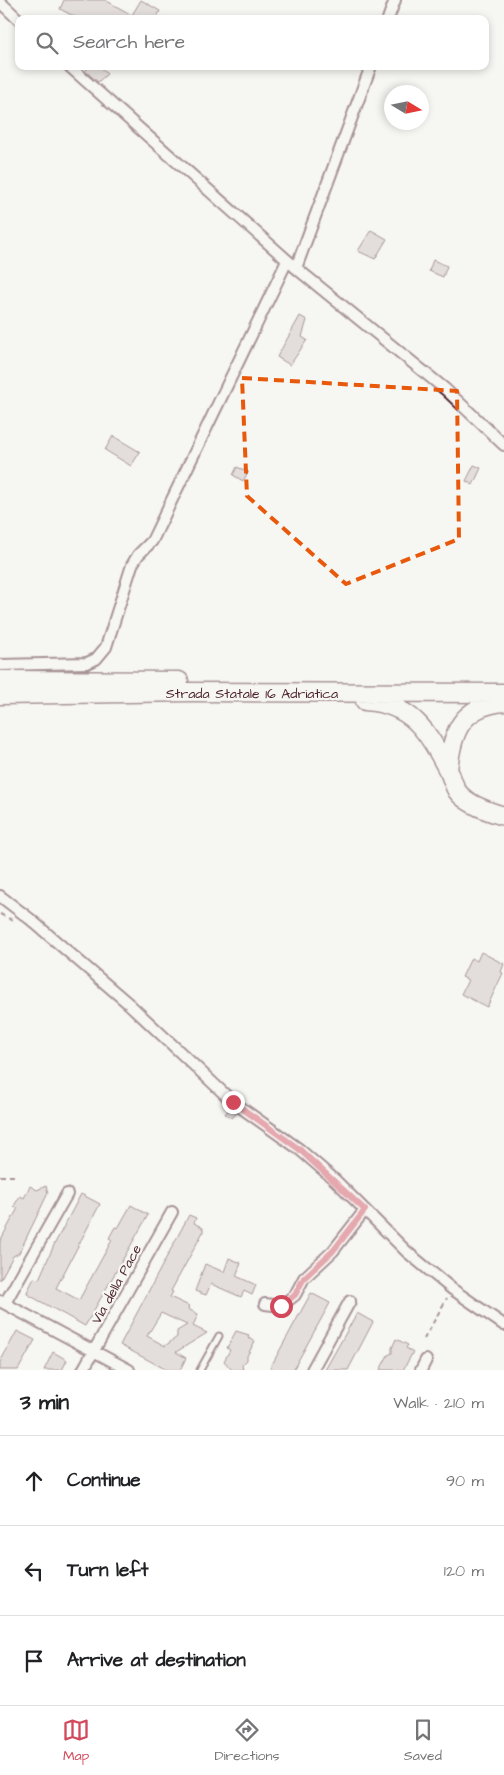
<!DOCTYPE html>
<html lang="en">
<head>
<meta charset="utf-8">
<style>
	body { margin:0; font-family:"Architects Daughter",sans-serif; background:#f2f2f2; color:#202124 }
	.compass { position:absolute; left:384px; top:85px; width:45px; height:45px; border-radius:50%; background:#fff; box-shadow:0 2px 8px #0003; rotate:100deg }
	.stop { position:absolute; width:15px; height:15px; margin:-11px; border:4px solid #d1495b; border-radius:50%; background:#fff }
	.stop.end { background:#d1495b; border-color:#fff; box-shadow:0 1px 5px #0008 }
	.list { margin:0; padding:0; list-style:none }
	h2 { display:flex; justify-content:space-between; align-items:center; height:65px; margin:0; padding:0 20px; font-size:21px }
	h2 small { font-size:16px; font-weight:400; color:#757577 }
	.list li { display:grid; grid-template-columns:32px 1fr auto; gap:15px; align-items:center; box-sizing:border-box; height:90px; padding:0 20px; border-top:1px solid #e0e0e0 }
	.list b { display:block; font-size:19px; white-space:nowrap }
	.list em { font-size:16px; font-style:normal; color:#757577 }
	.icon { flex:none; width:28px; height:28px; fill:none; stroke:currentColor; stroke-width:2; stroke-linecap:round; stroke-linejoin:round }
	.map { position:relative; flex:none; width:504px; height:1370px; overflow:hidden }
	.search { position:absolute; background:#fff; box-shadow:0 2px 8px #0003; left:15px; right:15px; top:15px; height:55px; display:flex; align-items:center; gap:12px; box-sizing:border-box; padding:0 18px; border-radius:10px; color:#757577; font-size:19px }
	.sheet { height:335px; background:#fff }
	nav { display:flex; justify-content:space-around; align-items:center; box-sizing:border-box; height:70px; border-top:1px solid #e0e0e0; background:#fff; font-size:14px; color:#757577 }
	nav a { display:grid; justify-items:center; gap:2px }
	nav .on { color:#d1495b }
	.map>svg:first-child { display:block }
	.building { fill:#ccc1c0; stroke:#4a1f2b; fill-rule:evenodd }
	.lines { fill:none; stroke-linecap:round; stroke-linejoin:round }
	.service-casing { stroke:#4a1f2b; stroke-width:9 }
	.minor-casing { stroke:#4a1f2b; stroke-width:14 }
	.trunk-casing { stroke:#4a1f2b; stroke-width:21 }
	.path { stroke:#4a1f2b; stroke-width:2; stroke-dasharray:5 4; stroke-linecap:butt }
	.service { stroke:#f6f6f2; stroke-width:5 }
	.minor { stroke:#f6f6f2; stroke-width:10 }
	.trunk { stroke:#f6f6f2; stroke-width:18 }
	.route { stroke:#d1495b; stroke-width:6 }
	.marked { fill:none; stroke:#e8590c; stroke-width:4; stroke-dasharray:10 6; stroke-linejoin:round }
	.labels { text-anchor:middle; stroke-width:4.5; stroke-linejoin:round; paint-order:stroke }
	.street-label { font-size:14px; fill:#4a1f2b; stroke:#f6f6f2 }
</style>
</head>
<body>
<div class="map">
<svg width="504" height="1370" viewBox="0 0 504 1370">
	<rect width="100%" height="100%" fill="#f6f6f2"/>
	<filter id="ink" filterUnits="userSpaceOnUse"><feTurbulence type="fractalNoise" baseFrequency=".02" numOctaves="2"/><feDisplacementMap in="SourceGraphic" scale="10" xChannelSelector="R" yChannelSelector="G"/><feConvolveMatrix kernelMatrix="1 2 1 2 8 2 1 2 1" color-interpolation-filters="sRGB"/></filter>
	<g filter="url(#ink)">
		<path class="building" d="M64 0H105L132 15 141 0 160 11 156 19H79L60 9Z
			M90 66H100L107 74 98 82 85 71Z
			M371 230 387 239 375 259 358 251Z
			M433 260 447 266 443 277 429 271Z
			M300 316 307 320 302 337 307 340 290 365 277 357Z
			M113 436 140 452 131 466 105 450Z
			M474 465 481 468 473 485 466 481Z
			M237 467 248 472 243 481 233 475Z
			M481 952 504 964 501 972 503 973 487 1007 461 994 468 980 462 977 471 958 477 961Z
			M230 1108 237 1113 232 1118 225 1114Z
			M30 1186 37 1190 46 1186 48 1193 19 1253 13 1256 0 1280V1241L18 1208 14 1206 20 1196 24 1198Z
			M81 1194 100 1204 56 1288 79 1300 112 1240 109 1238 115 1227 118 1228 131 1205 148 1215 85 1326 27 1294V1292L34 1278 39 1279 54 1245Z
			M189 1215 196 1218 194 1223 203 1228V1232L171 1291 173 1292 170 1297 189 1306 188 1309 198 1314 193 1326 207 1333 176 1352 186 1358 180 1370H167L120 1345ZM161 1313 187 1325 177 1331V1337L165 1346 147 1336Z
			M229 1258 241 1263 236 1276 256 1285 252 1295 244 1291 241 1297 211 1284 206 1295 195 1291 205 1264 224 1272Z
			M311 1293 330 1303 293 1370H269Z
			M357 1313 373 1322 348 1370H325Z
			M17 1331 35 1340 18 1370H0V1362Z
			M236 1331 249 1335 248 1338 255 1341 247 1356V1360L242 1365 243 1370H232L224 1361 230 1350 227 1348Z
			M396 1339 408 1345 406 1348 413 1352 403 1370H380L388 1355 392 1353V1348Z
			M53 1352 67 1360 62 1370H44Z"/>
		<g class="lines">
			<g class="service-casing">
				<path id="service" d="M200 1370 219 1336"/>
			</g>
			<g class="minor-casing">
				<path id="minor" d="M0 2 19 20
					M388 19 395 0
					M69 66 296 268 445 389 504 445
					M296 268 371 66
					M0 665 87 663 96 659 106 647 132 565 138 555 152 541 287 261
					M0 896 30 919 129 1004 233 1102 299 1149 335 1180 407 1252 452 1289 504 1325
					M0 1301 129 1370
					M5 1303 67 1194
					M265 1304 281 1306 295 1295 304 1278 333 1251 365 1210
					M83 1370 172 1212
					M312 1370 350 1301
					M421 1370 426 1360"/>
			</g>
			<g class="trunk-casing">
				<path id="trunk" d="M0 680 179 681
					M0 695 190 692 504 693
					M365 701C415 704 429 735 450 774 452 779 454 786 457 791 466 804 490 812 504 816
					M448 770C452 732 461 706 504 702"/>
			</g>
			<path class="path" d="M0 914 16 922
				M0 1176H18
				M424 1339 447 1298"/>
			<use href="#service" class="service"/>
			<use href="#minor" class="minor"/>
			<use href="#trunk" class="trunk"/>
		</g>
	</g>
	<g class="lines" filter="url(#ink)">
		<path class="route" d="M233 1102 299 1149 365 1210 333 1251 304 1278 295 1295 281 1306"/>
	</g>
	<path d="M0 0H504V1370H0ZM242 378 457 391 459 539 346 584 247 496Z" fill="#f6f6f2" fill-opacity=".55" fill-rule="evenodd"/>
	<path class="marked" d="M242 378 457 391 459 539 346 584 247 496Z"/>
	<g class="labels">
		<g class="street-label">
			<text x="252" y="698">Strada Statale 16 Adriatica</text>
			<text transform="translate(116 1284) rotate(-61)" y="5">Via della Pace</text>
		</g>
	</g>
</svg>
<svg class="compass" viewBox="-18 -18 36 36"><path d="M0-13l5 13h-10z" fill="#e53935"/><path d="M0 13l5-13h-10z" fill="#757577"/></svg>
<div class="stop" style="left:281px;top:1306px"></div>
<div class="stop end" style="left:233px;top:1102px"></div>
<div class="search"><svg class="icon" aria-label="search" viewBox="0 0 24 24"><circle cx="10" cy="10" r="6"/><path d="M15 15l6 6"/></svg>Search here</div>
</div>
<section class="sheet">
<h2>3 min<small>Walk · 210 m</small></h2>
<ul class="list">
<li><svg class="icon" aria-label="ahead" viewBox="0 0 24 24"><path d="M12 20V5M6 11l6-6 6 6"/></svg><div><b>Continue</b></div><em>90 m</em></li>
<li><svg class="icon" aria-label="left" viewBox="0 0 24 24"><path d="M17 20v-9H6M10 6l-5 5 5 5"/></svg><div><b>Turn left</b></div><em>120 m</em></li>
<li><svg class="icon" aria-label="arrive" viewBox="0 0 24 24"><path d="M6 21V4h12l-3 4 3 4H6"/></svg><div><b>Arrive at destination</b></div></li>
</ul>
</section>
<nav>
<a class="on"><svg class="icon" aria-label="map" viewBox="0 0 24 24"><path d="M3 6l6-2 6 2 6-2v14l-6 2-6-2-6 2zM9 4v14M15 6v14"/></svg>Map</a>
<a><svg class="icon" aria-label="directions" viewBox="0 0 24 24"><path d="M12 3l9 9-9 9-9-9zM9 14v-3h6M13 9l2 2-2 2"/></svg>Directions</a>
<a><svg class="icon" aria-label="saved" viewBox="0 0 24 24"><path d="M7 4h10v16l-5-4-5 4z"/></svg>Saved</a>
</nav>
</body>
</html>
